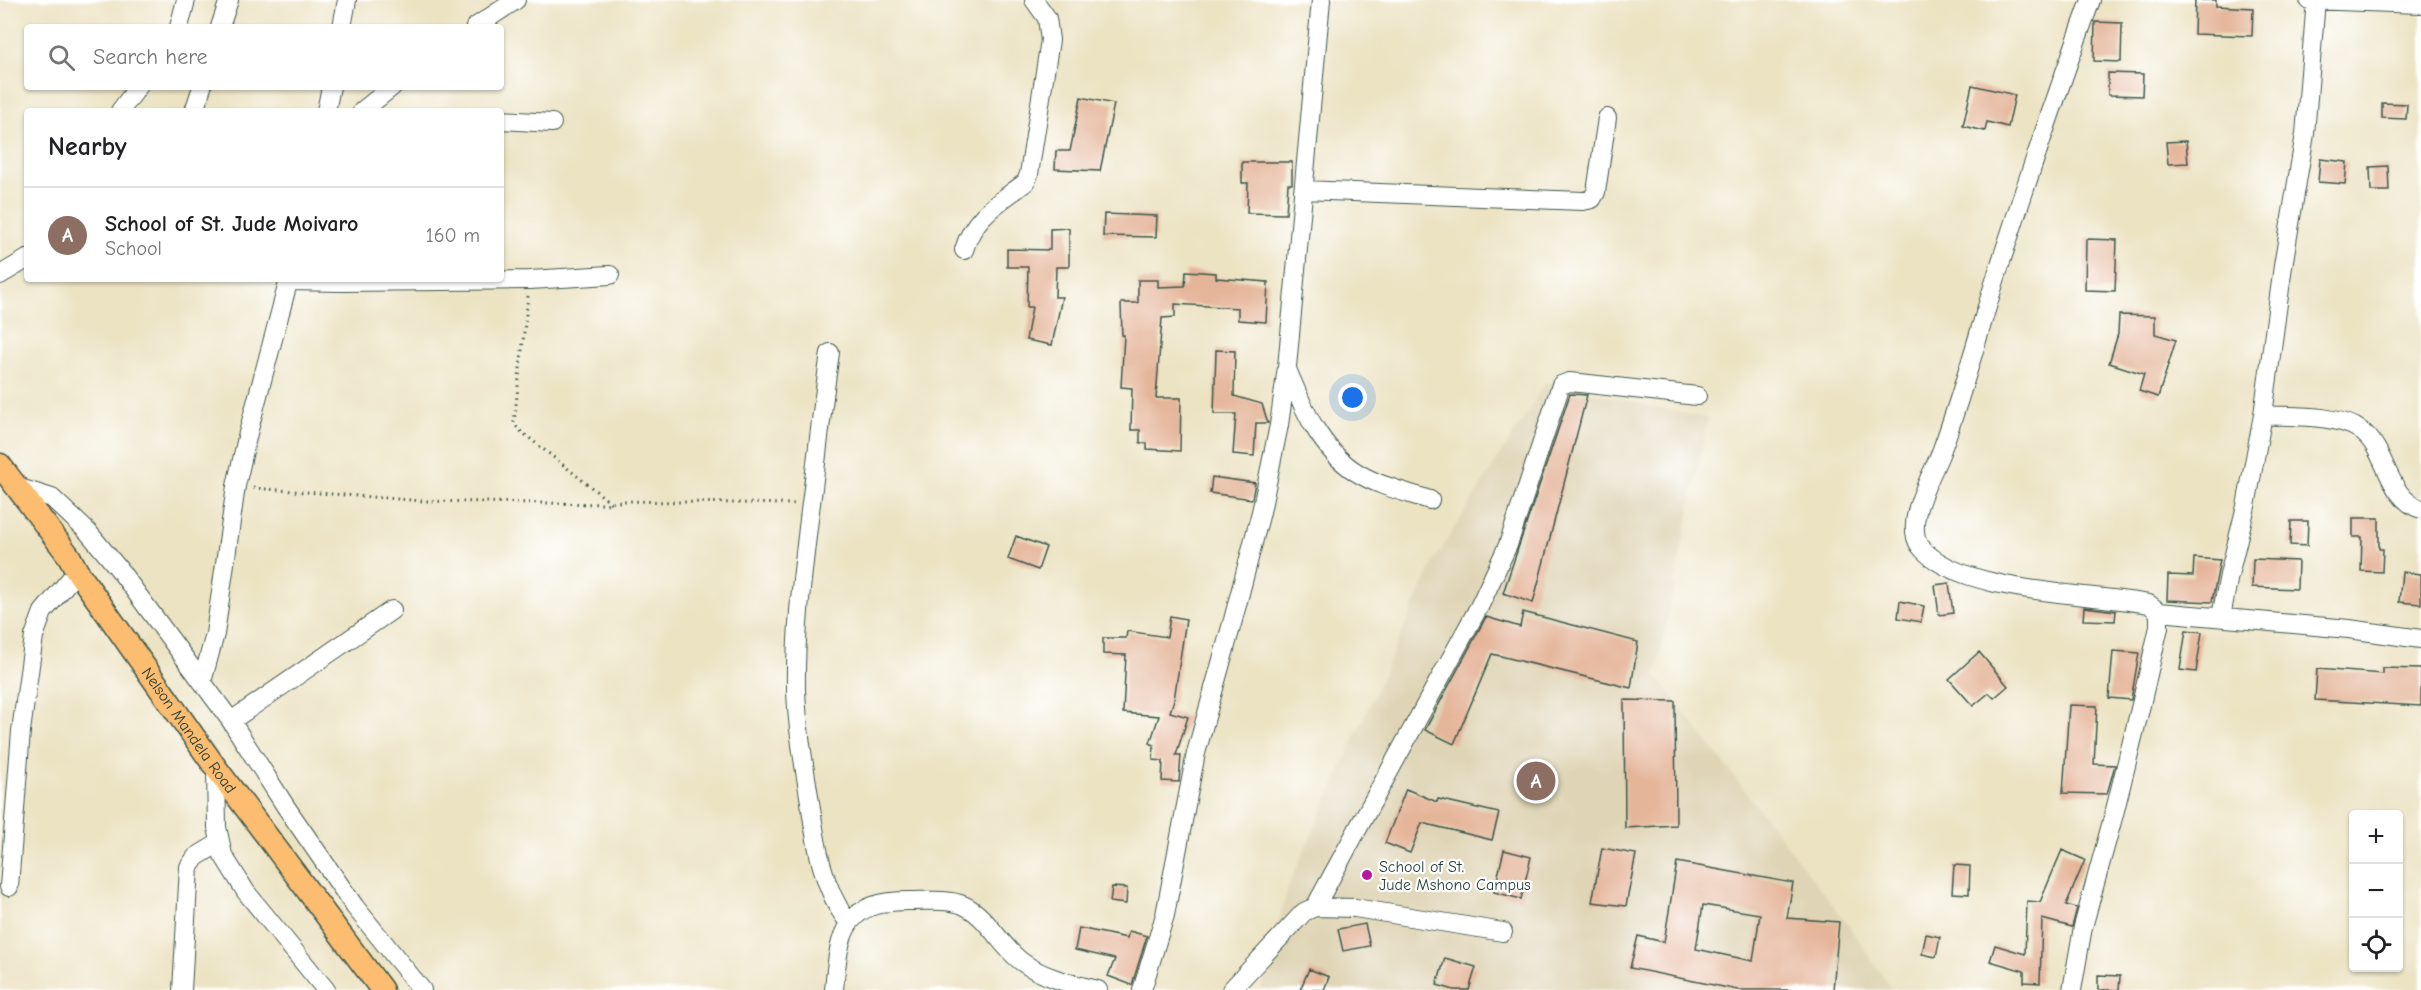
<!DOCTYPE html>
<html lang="en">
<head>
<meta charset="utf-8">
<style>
	body { margin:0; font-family:"Comic Neue",sans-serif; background:#f6f6f6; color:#202124 }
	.controls { position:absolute; right:18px; bottom:18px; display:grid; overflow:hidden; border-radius:6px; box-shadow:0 2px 4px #0004 }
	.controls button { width:54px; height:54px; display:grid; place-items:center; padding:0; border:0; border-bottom:2px solid #e0e0e0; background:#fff; color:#202124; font:30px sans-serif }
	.you { position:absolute; left:1353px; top:398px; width:21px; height:21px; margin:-15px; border:4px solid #fff; border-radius:50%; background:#1a73e8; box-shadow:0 0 0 9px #1a73e833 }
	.badge { display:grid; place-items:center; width:39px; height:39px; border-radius:50%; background:#7c3aed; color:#fff; font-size:20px; font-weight:700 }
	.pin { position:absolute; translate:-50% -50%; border:3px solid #fff; box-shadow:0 2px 6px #0006 }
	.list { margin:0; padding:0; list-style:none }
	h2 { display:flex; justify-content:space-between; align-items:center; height:78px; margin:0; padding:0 24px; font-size:26px }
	h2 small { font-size:20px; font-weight:400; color:#757577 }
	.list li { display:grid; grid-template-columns:39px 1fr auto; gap:18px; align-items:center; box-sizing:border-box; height:96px; padding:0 24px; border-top:2px solid #e0e0e0 }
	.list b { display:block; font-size:22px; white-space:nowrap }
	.list p { margin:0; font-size:20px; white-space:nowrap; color:#757577 }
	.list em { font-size:20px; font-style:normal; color:#757577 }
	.icon { flex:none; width:33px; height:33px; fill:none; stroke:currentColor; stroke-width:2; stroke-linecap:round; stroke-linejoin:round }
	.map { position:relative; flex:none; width:2421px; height:990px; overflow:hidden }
	.search { position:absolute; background:#fff; box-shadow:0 2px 4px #0004; left:24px; top:24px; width:480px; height:66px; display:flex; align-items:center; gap:15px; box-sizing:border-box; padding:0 21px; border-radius:6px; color:#757577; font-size:22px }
	.panel { position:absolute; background:#fff; box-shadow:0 2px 4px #0004; left:24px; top:108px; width:480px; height:174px; border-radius:6px }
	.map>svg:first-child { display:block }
	.built { fill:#dfd4b5 }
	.building { fill:#e5b59a; fill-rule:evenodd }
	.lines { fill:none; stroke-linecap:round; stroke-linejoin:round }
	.minor-casing { stroke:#3e5649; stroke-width:20 }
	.major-casing { stroke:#3e5649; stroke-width:25 }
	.path { stroke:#3e5649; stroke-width:3; stroke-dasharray:1.5 4.5; stroke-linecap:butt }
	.minor { stroke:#fff; stroke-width:18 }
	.major { stroke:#fcbd6f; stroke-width:22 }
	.poi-dot { fill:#b5179e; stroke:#fff; stroke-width:2 }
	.labels { text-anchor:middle; stroke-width:4.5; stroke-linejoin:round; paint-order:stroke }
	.street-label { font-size:16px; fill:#1f3d34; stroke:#fff }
	.poi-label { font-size:16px; fill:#1f3d34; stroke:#fff; text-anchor:start }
</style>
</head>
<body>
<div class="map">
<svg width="2421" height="990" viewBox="0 0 2421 990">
	<rect width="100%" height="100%" fill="#fff"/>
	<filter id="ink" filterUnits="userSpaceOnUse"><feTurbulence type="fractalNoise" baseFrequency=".0167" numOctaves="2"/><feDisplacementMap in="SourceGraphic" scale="12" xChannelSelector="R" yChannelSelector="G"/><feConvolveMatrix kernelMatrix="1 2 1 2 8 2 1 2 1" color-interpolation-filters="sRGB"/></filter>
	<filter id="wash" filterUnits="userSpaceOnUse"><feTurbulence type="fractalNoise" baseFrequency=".008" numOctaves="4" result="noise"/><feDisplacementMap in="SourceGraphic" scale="24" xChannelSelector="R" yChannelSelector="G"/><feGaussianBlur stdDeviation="1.35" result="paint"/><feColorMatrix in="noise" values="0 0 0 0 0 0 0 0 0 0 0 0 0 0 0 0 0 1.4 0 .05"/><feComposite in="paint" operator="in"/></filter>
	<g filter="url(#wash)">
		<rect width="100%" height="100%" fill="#ece3c3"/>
		<path class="built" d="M1546 382 1708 419 1656 675 1846 922 1892 990H1261L1288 887 1434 561Z"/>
		<g id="blocks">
			<path class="building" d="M2195 0H2216V6L2253 8 2252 36 2194 34Z
				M2095 22 2122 23 2121 62 2094 61Z
				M2108 73 2143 74 2142 96 2108 95Z
				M1972 85 2015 95 2008 127 1987 122 1985 131 1963 126Z
				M1081 97 1114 104 1100 171 1055 169 1056 151H1070Z
				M2382 103 2407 104 2406 119 2382 118Z
				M2186 141 2188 163 2168 164 2166 142Z
				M2320 159 2347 162 2345 184 2318 182Z
				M1242 162H1292V184H1288L1286 214 1247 213 1248 183H1242Z
				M2388 166 2389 191H2371L2370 167Z
				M1104 214 1157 216 1156 237 1103 236Z
				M1069 228V267H1056L1055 297H1062L1052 345 1026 340 1032 307H1027L1028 267H1007V249L1050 250V229Z
				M2086 239 2117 240 2115 291 2085 290Z
				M1186 271 1216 273V278L1268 282 1266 322 1238 320V308L1175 304V317L1162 318 1156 398H1181L1180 451 1147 449V443H1140V430H1131L1132 388 1121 387 1124 335H1122L1121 303H1138V280H1158V287L1185 286Z
				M2119 315 2155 316V334L2176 340 2158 397 2139 391 2144 374 2109 363 2118 334Z
				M1216 350 1235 351 1234 396 1262 404 1268 423H1256L1254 456 1233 454 1236 414H1214Z
				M1570 394 1587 395 1533 603 1503 593Z
				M1212 477 1255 483 1252 499 1210 493Z
				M2353 518H2379V549H2383L2382 572 2361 571 2362 537H2353Z
				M2291 521H2308L2307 546 2290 545Z
				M1016 536 1046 547 1038 570 1008 559Z
				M2194 558 2220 560 2212 602 2167 600 2168 575 2193 576Z
				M2253 559 2298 561 2297 589 2252 587Z
				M2402 572 2421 574V604L2399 602Z
				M1949 583 1953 613 1939 615 1935 585Z
				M1900 601 1924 606 1921 622 1898 618Z
				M2084 607 2116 611 2115 621 2083 620Z
				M1523 612 1638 642 1631 688 1492 654 1454 744 1425 730 1486 617 1520 627Z
				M1170 616 1186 619 1174 700 1170 712 1188 717 1176 755H1181L1179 782 1162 781 1163 761 1153 760 1154 745 1150 743 1159 716 1123 713 1126 655 1103 654V638H1126L1127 631 1167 637Z
				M2186 630 2202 632 2196 672 2180 670Z
				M2113 651 2139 653 2131 700 2109 698Z
				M1979 652 2008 686 1994 698 1989 693 1973 706 1949 679Z
				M2383 668 2421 669V706L2315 700 2317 669 2383 674Z
				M1624 700 1675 701 1676 825 1625 828Z
				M2069 705 2097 706 2094 764 2115 765 2107 794 2063 793Z
				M1406 789 1437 802 1438 799 1499 813 1492 840 1422 823 1410 853 1385 843Z
				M1602 848 1636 854 1626 906 1592 902Z
				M1504 850 1531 857 1521 899 1494 892Z
				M2062 850 2085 860 2066 905 2077 908 2072 927 2042 919 2040 983 2024 982V971L1990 961 1995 945 2025 954 2027 901 2040 902Z
				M1677 862 1793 883 1787 918 1839 922 1833 990H1738L1630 968 1638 936 1664 942ZM1703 905 1760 914 1753 961 1696 949Z
				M1954 865 1970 866 1969 894 1952 893Z
				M1112 887 1127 888 1126 904 1110 902Z
				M1365 924 1370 946 1343 951 1338 929Z
				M1079 928 1127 938 1129 931 1147 936 1132 985 1108 976 1115 959 1075 950Z
				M1926 934 1940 937 1936 957 1922 954Z
				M1445 958 1476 967 1469 990H1454L1437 985Z
				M1309 969 1329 977 1324 990H1300Z
				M2098 975 2120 976 2119 990H2098Z"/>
		</g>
	</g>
	<g filter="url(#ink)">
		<use href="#blocks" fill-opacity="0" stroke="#3e5649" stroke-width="1.5"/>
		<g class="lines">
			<g class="minor-casing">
				<path id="minor" d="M2309 0 2421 4
					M179 27 186 0
					M220 27 229 0
					M342 27 347 0
					M475 27 516 0
					M120 111 138 87
					M194 111 202 87
					M326 111 331 87
					M362 111 392 87
					M501 120 552 123
					M1303 190 1583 201 1592 199 1596 192 1607 118
					M964 250C974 215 999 203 1026 182L1029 174 1050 40 1047 18 1034 0
					M0 275 27 259
					M289 281 341 282 530 280 610 275
					M830 353C822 406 817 459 810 511 803 570 795 629 796 689 797 726 804 765 810 802 816 844 822 887 848 922
					M1287 369C1303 408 1320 449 1356 472 1378 486 1406 492 1430 500
					M2263 415C2290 417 2338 414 2360 430 2388 449 2386 498 2421 509
					M17 487 52 498 88 532 118 568 231 721 286 807 355 907 422 990
					M2159 612 2349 629 2421 639
					M2221 617 2229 575 2246 506 2263 415 2283 266 2305 134 2316 0
					M202 682 215 634 236 486 248 433 289 279
					M231 721 392 610
					M216 768 217 827 223 855 246 892 326 990
					M9 887 21 731 34 636 43 612 77 571
					M1315 907 1480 605 1508 545 1561 385 1569 382 1580 383 1697 396
					M182 990 189 867 196 857 219 843
					M834 990C839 929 845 900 913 901 929 901 948 899 963 905 988 916 1000 946 1022 962 1044 978 1072 984 1098 990
					M1142 990 1165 915 1196 753 1233 620 1261 512 1279 425 1287 367 1321 0
					M1231 990 1304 912 1315 907 1355 908 1503 932
					M2072 990 2083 927 2114 814 2140 709 2159 627V612L2149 604C2092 593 1957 594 1920 546 1903 522 1932 476 1941 452 1963 393 1979 331 1998 271 2027 180 2058 90 2091 0"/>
			</g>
			<g class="major-casing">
				<g id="major">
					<path id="s1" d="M0 465 69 556 77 571 216 768 382 990"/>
				</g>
			</g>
			<path class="path" d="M528 296 514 423 518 429 611 503
				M253 488 424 501 604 504 625 501 794 504"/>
			<use href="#minor" class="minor"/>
			<use href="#major" class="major"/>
		</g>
	</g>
	<circle class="poi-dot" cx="1367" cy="875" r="6"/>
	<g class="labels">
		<g class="street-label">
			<text dy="6" stroke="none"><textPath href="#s1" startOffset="326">Nelson Mandela Road</textPath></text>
		</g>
		<g class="poi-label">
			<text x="1379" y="872">School of St.<tspan x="1379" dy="18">Jude Mshono Campus</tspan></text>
		</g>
	</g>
</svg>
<div class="controls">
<button>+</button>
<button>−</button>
<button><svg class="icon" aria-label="locate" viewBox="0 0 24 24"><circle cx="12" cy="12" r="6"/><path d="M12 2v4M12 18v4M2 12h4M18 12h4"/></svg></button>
</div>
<div class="you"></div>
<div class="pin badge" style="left:1536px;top:781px;background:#8d6e63">A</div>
<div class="search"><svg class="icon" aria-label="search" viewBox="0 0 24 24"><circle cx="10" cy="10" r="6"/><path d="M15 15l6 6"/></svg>Search here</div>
<section class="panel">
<h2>Nearby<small></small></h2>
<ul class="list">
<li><span class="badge" style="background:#8d6e63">A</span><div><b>School of St. Jude Moivaro</b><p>School</p></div><em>160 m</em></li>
</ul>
</section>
</div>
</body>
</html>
